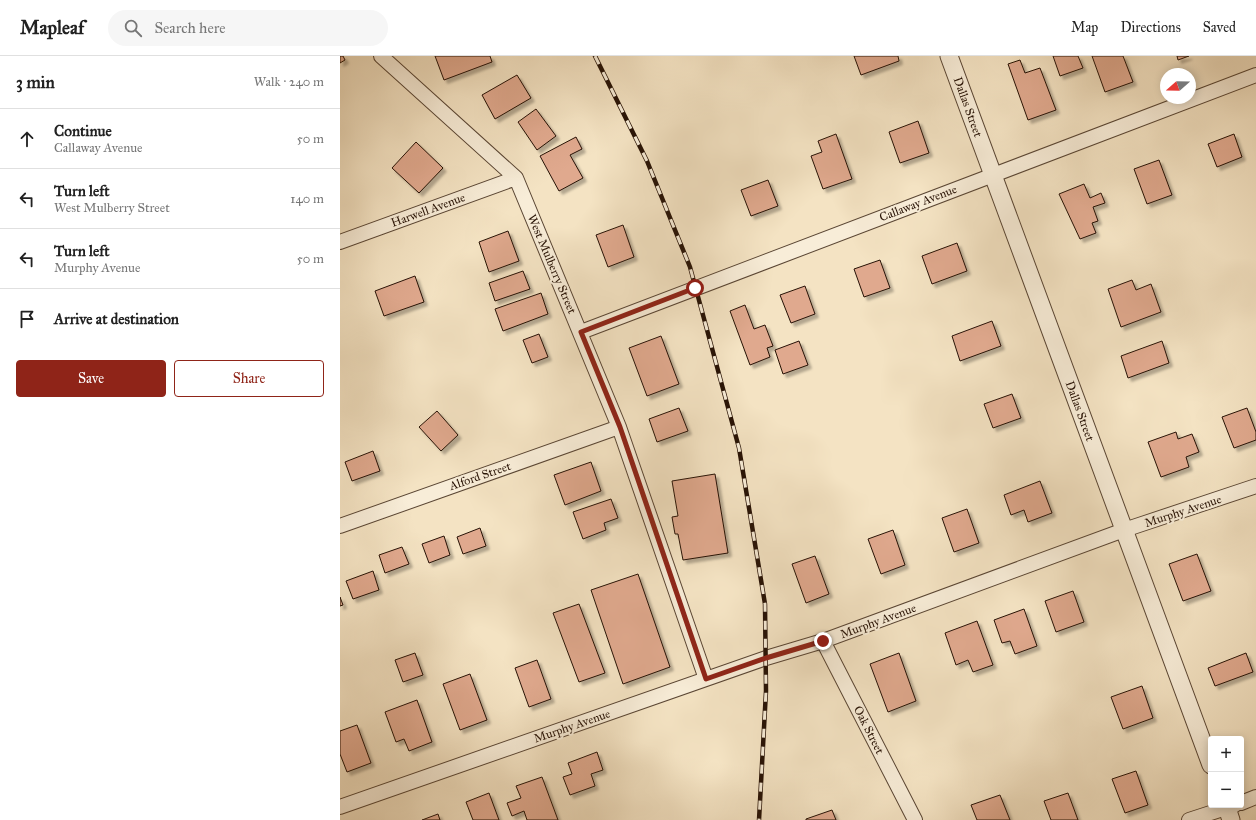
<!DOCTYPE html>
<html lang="en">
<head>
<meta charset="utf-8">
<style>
	body { margin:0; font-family:"IM FELL Great Primer",serif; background:#f6f6f6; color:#222 }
	.controls { position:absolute; right:12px; bottom:12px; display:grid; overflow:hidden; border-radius:4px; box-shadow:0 2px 10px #0003 }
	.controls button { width:36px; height:36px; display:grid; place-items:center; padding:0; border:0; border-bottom:1px solid #e0e0e0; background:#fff; color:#222; font:20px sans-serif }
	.compass { position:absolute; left:820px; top:12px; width:36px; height:36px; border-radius:50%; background:#fff; box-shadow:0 2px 10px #0003; rotate:250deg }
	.stop { position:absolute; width:12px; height:12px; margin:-9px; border:3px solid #8f2418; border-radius:50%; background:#fff }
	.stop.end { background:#8f2418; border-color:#fff; box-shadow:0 1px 4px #0008 }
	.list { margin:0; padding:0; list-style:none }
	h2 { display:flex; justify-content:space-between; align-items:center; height:52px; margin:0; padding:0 16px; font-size:17px }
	h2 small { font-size:13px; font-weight:400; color:#767676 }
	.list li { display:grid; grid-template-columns:26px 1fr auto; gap:12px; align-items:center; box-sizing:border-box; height:60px; padding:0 16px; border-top:1px solid #e0e0e0 }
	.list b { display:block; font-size:15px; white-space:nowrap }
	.list p { margin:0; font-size:13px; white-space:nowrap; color:#767676 }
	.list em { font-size:13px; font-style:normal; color:#767676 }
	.actions { display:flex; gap:8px; padding:12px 16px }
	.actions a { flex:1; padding:9px 0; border:1px solid #8f2418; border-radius:4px; text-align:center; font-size:14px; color:#8f2418 }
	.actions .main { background:#8f2418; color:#fff }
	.icon { flex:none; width:22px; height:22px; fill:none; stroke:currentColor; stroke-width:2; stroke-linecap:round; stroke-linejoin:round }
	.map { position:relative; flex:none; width:916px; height:764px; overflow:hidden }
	header { display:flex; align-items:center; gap:24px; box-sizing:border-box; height:56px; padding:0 20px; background:#fff; border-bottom:1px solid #e0e0e0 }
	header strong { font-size:19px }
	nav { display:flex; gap:22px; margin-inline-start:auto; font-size:14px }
	.search { width:280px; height:36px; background:#f6f6f6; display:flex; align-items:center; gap:10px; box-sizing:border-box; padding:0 14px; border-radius:22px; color:#767676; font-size:15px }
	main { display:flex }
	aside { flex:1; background:#fff }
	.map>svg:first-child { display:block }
	.building { fill:#e0a98e; stroke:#271205; filter:url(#shadow) }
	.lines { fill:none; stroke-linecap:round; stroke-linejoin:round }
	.minor-casing { stroke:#5a4634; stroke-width:16 }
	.tertiary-casing { stroke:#5a4634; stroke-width:19 }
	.minor { stroke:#f8edd8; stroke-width:14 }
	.tertiary { stroke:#f8edd8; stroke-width:17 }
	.rail-casing { stroke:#271205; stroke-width:4.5 }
	.rail { stroke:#f8edd8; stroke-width:3; stroke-dasharray:9; stroke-linecap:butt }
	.route { stroke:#8f2418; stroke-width:5 }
	.labels { text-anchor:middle; stroke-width:4; stroke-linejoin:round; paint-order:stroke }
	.street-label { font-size:12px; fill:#271205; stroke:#f8edd8 }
</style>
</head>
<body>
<header>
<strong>Mapleaf</strong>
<div class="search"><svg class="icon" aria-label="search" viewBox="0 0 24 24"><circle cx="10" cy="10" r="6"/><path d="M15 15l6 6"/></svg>Search here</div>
<nav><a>Map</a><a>Directions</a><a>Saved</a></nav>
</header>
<main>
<aside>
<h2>3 min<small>Walk · 240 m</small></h2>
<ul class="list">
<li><svg class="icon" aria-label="ahead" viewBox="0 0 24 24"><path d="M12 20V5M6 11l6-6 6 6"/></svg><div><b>Continue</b><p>Callaway Avenue</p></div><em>50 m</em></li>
<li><svg class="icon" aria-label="left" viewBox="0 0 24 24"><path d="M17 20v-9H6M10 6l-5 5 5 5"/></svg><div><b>Turn left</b><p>West Mulberry Street</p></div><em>140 m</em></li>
<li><svg class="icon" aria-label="left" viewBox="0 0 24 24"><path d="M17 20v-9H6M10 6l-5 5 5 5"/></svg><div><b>Turn left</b><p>Murphy Avenue</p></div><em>50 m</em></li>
<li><svg class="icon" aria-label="arrive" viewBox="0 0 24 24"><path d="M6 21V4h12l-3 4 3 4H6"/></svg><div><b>Arrive at destination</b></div></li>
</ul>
<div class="actions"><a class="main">Save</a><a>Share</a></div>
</aside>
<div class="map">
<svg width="916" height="764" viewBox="0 0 916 764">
	<defs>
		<filter id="shadow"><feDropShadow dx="3.5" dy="3.5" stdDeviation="1" flood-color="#0004"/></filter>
	</defs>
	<rect width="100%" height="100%" fill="#f4e3c3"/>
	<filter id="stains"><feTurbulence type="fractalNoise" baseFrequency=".005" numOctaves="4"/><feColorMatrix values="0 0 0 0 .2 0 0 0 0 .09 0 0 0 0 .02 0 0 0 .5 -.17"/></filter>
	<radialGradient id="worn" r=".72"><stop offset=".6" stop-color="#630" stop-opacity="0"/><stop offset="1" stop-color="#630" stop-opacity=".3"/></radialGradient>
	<path class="building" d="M0 0H3L5 4 0 7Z
		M95 0H150L152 6 104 24Z
		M514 0H558L559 5 521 19Z
		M713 0H738L743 12 720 20Z
		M752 0H783L793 26 765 36Z
		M837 0H849L838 4Z
		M680 4 685 17 700 12 716 54 688 64 668 8Z
		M177 19 191 42 155 63 142 39Z
		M196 53 216 80 197 94 178 66Z
		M578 65 589 97 560 107 549 76Z
		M496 78 512 123 483 133 471 100 482 96 478 85Z
		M894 78 902 101 877 111 868 88Z
		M236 81 242 93 230 99 243 122 219 135 200 100Z
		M76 86 103 112 79 137 52 112Z
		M819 104 832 139 807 148 794 113Z
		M428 124 438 150 411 160 401 134Z
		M744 128 750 142 761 137 765 147 753 151 758 165 752 167 756 177 740 183 719 138Z
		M283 169 294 201 268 211 256 179Z
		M168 175 179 205 149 216 139 186Z
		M617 187 627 215 592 228 582 200Z
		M540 204 550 232 524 241 514 213Z
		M183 215 190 233 155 245 149 227Z
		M75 220 84 246 44 260 35 235Z
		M792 224 796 234 811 228 821 256 781 271 768 233Z
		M465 230 475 258 451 267 440 239Z
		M201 237 208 258 163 275 155 253Z
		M405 249 414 273 425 269 433 290 427 292 430 301 410 309 390 255Z
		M652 265 661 290 620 305 612 280Z
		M199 278 208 301 192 307 183 284Z
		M321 280 339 328 307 340 289 292Z
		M459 285 468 309 443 318 435 294Z
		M822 285 829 307 788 322 781 300Z
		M672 338 681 362 653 372 644 348Z
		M339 352 348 375 317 386 309 363Z
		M907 352 916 376V384L894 392 882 361Z
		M97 355 118 379 101 395 79 371Z
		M836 376 838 383 852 378 859 396 846 401 849 411 821 421 808 386Z
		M33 395 40 415 12 425 5 406Z
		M251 406 261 435 225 449 214 419Z
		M375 418 388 497 343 504 338 478H335L332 461 338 460 332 425Z
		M700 425 712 457 688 466 684 454 671 459 664 439Z
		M271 443 278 462 264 467 266 474 243 483 233 456Z
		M627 453 639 487 614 496 602 462Z
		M140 472 146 490 123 498 117 481Z
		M553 474 565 509 541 518 528 483Z
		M104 480 110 499 89 507 82 488Z
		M62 491 69 508 45 517 39 499Z
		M857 498 871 535 843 545 829 508Z
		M475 500 489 538 466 547 452 508Z
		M33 515 39 534 13 543 6 525Z
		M298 518 330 611 283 628 251 534Z
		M733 535 744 566 716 576 705 545Z
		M0 541 3 549 0 550Z
		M239 548 265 617 239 626 213 557Z
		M684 553 697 590 675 598 670 585 662 587 654 564Z
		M637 565 653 609 633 616 628 604 616 609 605 577Z
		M75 597 83 619 63 626 55 604Z
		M559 597 576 645 548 656 530 608Z
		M906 597 913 616 875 630 868 612Z
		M197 604 211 643 189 651 175 612Z
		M130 618 147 664 120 674 103 628Z
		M802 630 813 662 783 673 771 641Z
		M77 644 92 686 69 695 64 683 56 686 45 656Z
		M17 669 31 707 7 716 0 698V675Z
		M257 696 263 714 251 718 255 730 230 739 223 721 232 718 228 707Z
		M796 715 808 749 785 757 772 723Z
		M202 721 218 764H187L184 755 172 760 167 747 181 742 176 730Z
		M149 737 159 764H133L126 746Z
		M728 737 738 764H711L704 745Z
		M660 739 670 764H637L631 749Z
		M492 754 496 764H466V763Z
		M98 758 100 764H82Z"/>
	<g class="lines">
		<g class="minor-casing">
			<path id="minor" d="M41 0 176 122 279 371 366 623
				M0 186 176 122
				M241 276 916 19
				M0 470 279 371
				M483 585 575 764
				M901 747 916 741
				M0 751 426 602 483 585 784 474 916 430
				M849 764 895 749"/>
		</g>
		<g class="tertiary-casing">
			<path id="tertiary" d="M609 0 871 709
				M886 749 891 764"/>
		</g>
		<use href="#minor" class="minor"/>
		<use href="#tertiary" class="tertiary"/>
		<g class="rail-casing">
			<path id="rail" d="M255 0 307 105 350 211 399 392 425 548 426 635 419 764"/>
		</g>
		<use href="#rail" class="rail"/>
	</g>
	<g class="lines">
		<path class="route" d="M355 232 241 276 280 371 366 623 426 602 483 585"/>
	</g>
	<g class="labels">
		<g class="street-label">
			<text transform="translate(628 51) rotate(70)" y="4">Dallas Street</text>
			<text transform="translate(578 147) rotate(-21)" y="4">Callaway Avenue</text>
			<text transform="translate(88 154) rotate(-20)" y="4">Harwell Avenue</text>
			<text transform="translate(212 208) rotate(67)" y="4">West Mulberry Street</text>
			<text transform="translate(740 355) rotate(70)" y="4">Dallas Street</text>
			<text transform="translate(140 420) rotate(-19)" y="4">Alford Street</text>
			<text transform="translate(843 455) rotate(-18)" y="4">Murphy Avenue</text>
			<text transform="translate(538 565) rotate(-20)" y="4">Murphy Avenue</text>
			<text transform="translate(232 670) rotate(-19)" y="4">Murphy Avenue</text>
			<text transform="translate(529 674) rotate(63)" y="4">Oak Street</text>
		</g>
	</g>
	<rect width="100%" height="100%" filter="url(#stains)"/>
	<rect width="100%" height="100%" fill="url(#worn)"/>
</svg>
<div class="controls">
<button>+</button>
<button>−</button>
</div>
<svg class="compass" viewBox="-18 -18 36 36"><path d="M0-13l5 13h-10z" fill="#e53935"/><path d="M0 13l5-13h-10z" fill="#767676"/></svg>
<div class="stop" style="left:355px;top:232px"></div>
<div class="stop end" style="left:483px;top:585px"></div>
</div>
</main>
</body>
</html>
